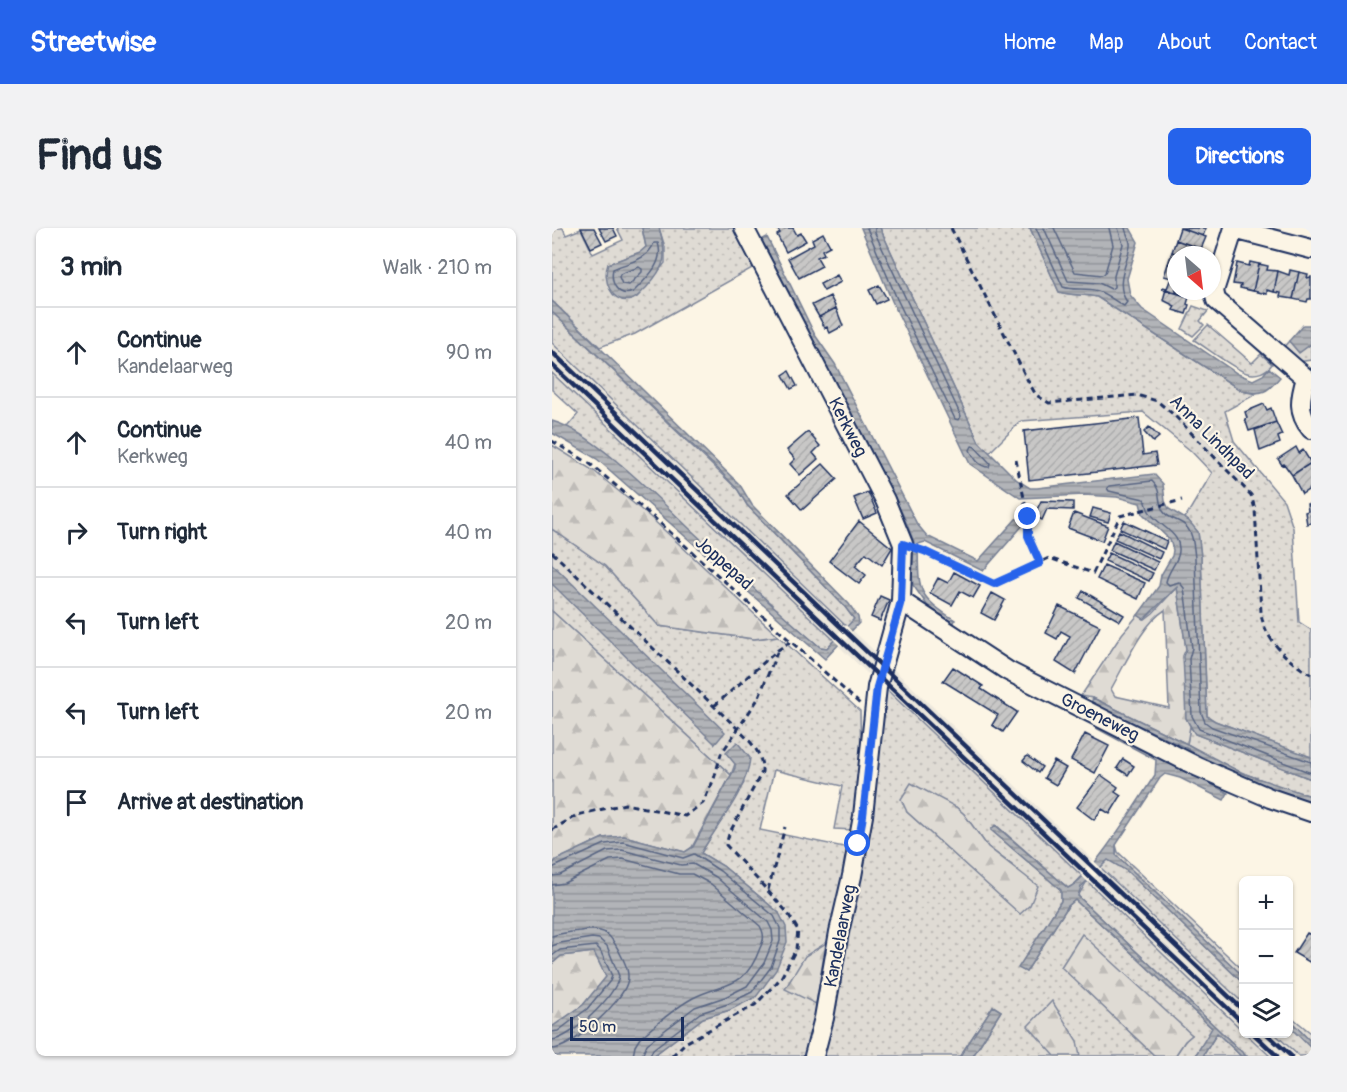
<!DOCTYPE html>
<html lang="en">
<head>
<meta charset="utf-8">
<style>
	body { margin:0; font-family:Pangolin,sans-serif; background:#f2f2f3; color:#1f2937 }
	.controls { position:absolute; right:18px; bottom:18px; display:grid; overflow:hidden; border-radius:9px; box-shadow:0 2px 4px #0004 }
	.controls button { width:54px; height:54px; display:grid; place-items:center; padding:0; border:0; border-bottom:2px solid #e0e1e3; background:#fff; color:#1f2937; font:30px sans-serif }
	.compass { position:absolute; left:615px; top:18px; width:54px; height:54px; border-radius:50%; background:#fff; box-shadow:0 2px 4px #0004; rotate:152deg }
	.scale { position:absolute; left:18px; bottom:15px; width:114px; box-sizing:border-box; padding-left:6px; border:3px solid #1b2f5e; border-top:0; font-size:16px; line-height:21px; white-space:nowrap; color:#1b2f5e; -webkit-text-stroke:4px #fcf5e5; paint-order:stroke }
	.stop { position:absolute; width:18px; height:18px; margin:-14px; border:4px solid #2563eb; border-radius:50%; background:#fff }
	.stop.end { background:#2563eb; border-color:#fff; box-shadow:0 2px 6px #0008 }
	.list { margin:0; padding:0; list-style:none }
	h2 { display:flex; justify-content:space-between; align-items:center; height:78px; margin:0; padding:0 24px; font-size:26px }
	h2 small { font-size:20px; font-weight:400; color:#747a83 }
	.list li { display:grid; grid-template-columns:39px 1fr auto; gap:18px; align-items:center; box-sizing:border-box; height:90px; padding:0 24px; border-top:2px solid #e0e1e3 }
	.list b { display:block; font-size:22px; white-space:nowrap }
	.list p { margin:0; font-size:20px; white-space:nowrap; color:#747a83 }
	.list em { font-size:20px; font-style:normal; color:#747a83 }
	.icon { flex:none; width:33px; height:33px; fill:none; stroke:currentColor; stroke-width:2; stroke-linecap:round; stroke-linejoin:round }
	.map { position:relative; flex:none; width:759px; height:828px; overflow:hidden; border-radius:9px }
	header { display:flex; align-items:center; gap:36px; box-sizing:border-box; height:84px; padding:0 30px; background:#2563eb; color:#fff }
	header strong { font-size:28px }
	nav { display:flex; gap:33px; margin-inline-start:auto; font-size:21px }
	.intro { display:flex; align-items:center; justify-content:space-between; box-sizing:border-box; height:144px; padding:0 36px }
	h1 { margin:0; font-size:42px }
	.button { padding:15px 27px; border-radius:9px; background:#2563eb; color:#fff; font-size:21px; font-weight:700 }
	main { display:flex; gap:36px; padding:0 36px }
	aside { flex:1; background:#fff; border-radius:9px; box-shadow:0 2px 4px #0004 }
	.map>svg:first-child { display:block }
	.built { fill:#ece7dc }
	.grass { fill:url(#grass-dots); stroke:#7d8599; stroke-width:1.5; fill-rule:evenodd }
	.forest { fill:url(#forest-firs); stroke:#7d8599; stroke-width:1.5; fill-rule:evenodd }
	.water { fill:url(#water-rules); stroke:#767f94; stroke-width:1.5 }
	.pier { fill:#fcf5e5 }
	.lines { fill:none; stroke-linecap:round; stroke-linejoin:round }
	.shore { stroke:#576482; stroke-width:1.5 }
	.building { fill:url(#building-hatch); stroke:#1b2f5e; stroke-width:1.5 }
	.minor-casing { stroke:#1b2f5e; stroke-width:22 }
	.path { stroke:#1b2f5e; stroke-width:3; stroke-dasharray:6 4.5; stroke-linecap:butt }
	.minor { stroke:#fcf5e5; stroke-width:18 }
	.rail { stroke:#1b2f5e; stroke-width:4.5 }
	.route { stroke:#2563eb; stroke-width:8 }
	.labels { text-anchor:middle; stroke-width:4.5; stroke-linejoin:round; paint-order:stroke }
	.street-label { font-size:18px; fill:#1b2f5e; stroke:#fcf5e5 }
</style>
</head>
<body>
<header>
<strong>Streetwise</strong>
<nav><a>Home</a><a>Map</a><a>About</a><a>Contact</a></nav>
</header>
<div class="intro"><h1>Find us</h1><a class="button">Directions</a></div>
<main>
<aside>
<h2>3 min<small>Walk · 210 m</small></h2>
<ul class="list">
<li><svg class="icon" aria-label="ahead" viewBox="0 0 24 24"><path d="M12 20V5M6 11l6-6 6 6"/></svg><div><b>Continue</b><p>Kandelaarweg</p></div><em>90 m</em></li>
<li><svg class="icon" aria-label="ahead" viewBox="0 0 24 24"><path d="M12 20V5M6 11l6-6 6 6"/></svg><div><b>Continue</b><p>Kerkweg</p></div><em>40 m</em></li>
<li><svg class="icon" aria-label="right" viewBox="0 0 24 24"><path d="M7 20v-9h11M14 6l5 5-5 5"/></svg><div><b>Turn right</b></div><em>40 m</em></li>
<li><svg class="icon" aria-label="left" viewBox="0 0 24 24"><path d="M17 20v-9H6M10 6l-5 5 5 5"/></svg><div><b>Turn left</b></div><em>20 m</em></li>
<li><svg class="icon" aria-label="left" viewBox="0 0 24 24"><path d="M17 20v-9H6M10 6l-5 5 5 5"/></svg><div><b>Turn left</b></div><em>20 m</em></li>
<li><svg class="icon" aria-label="arrive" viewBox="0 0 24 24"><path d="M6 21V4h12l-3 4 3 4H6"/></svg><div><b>Arrive at destination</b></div></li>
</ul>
</aside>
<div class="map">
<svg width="759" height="828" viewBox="0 0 759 828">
	<defs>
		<pattern id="grass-dots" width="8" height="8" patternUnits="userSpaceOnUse" patternTransform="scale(1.5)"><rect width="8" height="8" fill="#dfdbd4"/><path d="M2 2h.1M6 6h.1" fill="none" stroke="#bfbcb8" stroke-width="1.8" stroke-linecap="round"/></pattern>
		<pattern id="forest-firs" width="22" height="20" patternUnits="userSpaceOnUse" patternTransform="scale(1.5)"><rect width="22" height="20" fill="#dfdbd4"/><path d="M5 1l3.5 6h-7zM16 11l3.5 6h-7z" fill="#bfbcb8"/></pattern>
		<pattern id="water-rules" width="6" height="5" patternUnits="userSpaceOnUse" patternTransform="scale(1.5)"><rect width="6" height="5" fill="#b2b4b8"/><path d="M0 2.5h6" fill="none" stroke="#909399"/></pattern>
		<pattern id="building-hatch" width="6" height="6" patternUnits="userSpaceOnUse" patternTransform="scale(1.5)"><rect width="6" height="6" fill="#c8c7c6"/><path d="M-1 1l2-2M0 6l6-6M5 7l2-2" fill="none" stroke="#ababac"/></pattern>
	</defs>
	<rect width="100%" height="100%" fill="#fcf5e5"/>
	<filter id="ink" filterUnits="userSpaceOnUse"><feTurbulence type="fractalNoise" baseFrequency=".0167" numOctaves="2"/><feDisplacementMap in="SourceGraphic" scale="12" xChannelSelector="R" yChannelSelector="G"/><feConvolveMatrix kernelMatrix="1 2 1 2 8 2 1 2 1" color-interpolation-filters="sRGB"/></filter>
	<g filter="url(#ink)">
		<path class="built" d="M0 115 691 775V803L0 145Z
			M694 806H723L747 828H718Z"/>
		<path class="grass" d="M0 0H11L14 7 29 1 41 26 71 12 65 0H90L94 19 89 24 56 36 67 70 77 72 85 69 113 35V19L107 0H182L202 39 83 106 48 119 0 73Z
			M328 0H478L507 64C520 68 531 66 545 69L690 163 704 166 673 183 682 213 732 273 741 300 747 394 759 402V529L663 493 655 488 649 329 646 304 633 290 660 245 639 223 591 184 469 193 437 225 427 214Z
			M641 78 656 83 648 93 652 97 641 108 630 101Z
			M0 84 186 262 195 277 293 379 302 391 295 399 0 115Z
			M656 97 700 135 709 126 720 136C715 144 704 148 695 145 682 141 655 120 642 112Z
			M737 113 747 124 759 116V132L745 134 730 121Z
			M0 145 282 412 275 420 268 419 226 384 42 216 15 199 26 186 0 162Z
			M0 301 53 338 107 398 202 411 226 408 308 483 309 530 302 602 282 601 290 558 222 542 208 602 297 620 272 760 253 828H101L151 790 178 782 227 685 171 638 149 625 192 555 183 536 179 547 0 383Z
			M334 461 530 648 522 657 516 660 444 597 439 602 509 662V673L467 740 474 744 516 678 523 672 661 801 643 828H623L633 813 640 807 510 739 603 828H421L449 783 441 778 408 828H272L289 754 293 717 315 615 330 479ZM404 579 412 586 436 619 460 637 468 685 355 584Z
			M638 498 643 506 759 551V568C716 555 673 541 635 516Z
			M564 617 566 624 691 742V748L564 627Z
			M556 631 575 643 691 755V775L548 639Z
			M535 653 691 803 692 806H694L718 828H694L526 668Z
			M736 786 759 805V814L737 791Z
			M737 798 759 820V828H747L723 806H736Z
			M665 805 689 828H651Z"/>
		<path class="forest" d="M0 217 42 243 97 288 226 408 202 411 107 398 53 338 0 301Z
			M625 359 634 421V490L638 498 635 516 541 470 529 468 570 406 586 387 593 391 601 385ZM613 382 617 480 563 468 559 461C573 437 590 396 613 382Z
			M0 383 179 547 140 619 133 624 72 608 51 610 4 632 0 637Z
			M359 555 404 579 412 586 436 619 486 658 478 677 468 686 355 584 349 571Z
			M530 706 640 807 633 813 623 828H603L509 739Z
			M274 715 264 776 233 761 253 728Z
			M42 724 54 749 31 777 0 799V736L9 728Z
			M500 773 525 813 528 828H503L476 798Z"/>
		<path class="water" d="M90 0H107C116 29 114 38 94 60 89 64 86 70 79 72 59 76 50 51 56 36L88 24 94 19Z
			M309 0H328L427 214 465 252 478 260H485L602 246 611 256 613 273 617 281 637 293 646 304 649 329 655 488 663 493 759 529V551L643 506 634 490 631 428 634 421 625 359 592 391 586 387 607 358 609 347 620 328 621 322 618 312 591 286 588 275 565 269 532 267 468 270 418 236 340 73Z
			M478 0H578L586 14 575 51 578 67 590 81 686 146 701 152 711 147 717 140 728 149C715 165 710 167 690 163L545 69C531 66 520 68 507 64Z
			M215 9 263 107 283 136 365 296 375 308 426 333 464 291 468 290 471 293 472 296 431 343 373 314 366 316C367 360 363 368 403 392L401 397 375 377 361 357 360 347 362 314 352 289 300 186 261 116 209 12Z
			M0 73 188 257 200 277 297 376 306 389 307 395 273 431 45 231 0 205V193C40 203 108 272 139 302 182 342 223 381 268 419L275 420 302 391 293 379 195 277 186 262 169 244 0 84Z
			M751 97H759V116L747 125 737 113Z
			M0 336 173 504 163 516 0 356Z
			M541 470 635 516 690 545 759 568V575L689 551 634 520 539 475Z
			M544 495 676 565 672 572 628 550 613 546 608 550 564 617V627L691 748V755L575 643 556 632 529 659 526 668 694 828H689L665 805 651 828H643L660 800 523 672 516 678 474 744 466 740 509 673V662L439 602 443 597 516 660C540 649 586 572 603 547L604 532 542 499Z
			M185 514 198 530C195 563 165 597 149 625L171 638 227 685 234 699 235 714 224 742 204 769 178 782 151 790 101 828H0V799L31 777 54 749 42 724 9 728 0 736V637L4 632 51 610 72 608 133 624 141 619 183 540V536L174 525Z
			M441 778 449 783 421 828H408Z
			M737 791 759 814V820L737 798Z"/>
		<path class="pier" d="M294 397 301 405 288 418 281 411Z
			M541 632 550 641 537 655 528 646Z"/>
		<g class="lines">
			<path class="shore" d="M315 0 345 71 403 191 407 192 409 188 323 5V0
				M484 0 511 59C523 63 534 59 546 63 555 66 564 74 572 78L575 74C562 55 575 38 578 18 579 12 574 6 573 0
				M492 0 516 53 547 55 559 61 562 59V48L571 16 566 0
				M502 0 523 44 550 47 553 45 561 17 557 0
				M102 15H106C113 35 94 51 81 64 66 70 58 55 61 41 76 34 95 33 102 15Z
				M87 39 90 41V44L77 57 70 56 67 49 68 46Z
				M420 218 423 219 438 235 437 239C427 239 422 230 418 222Z
				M759 534 660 499 653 494 649 484 643 330C641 315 642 300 626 293 620 290 615 289 611 283 604 270 611 264 600 253L557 258 555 260 557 263 592 271C596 275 594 278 597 283 606 299 633 305 626 328 623 337 616 344 614 354L617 357 627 354 632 360 640 420 637 431 640 488 647 501 759 545
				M0 640 53 616 71 614 131 630 142 626 168 643 222 688 228 700V713L219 739 200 764 176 776 148 785 101 821 98 828
				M0 648 8 647 55 623 70 622 129 637 141 636 164 649 216 694 220 702 221 713 212 735 195 758 173 769 143 779 95 816 90 828
				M0 657 12 655 58 632 71 631 127 646H140L159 656 208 698C213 707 212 712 208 720 193 762 173 754 141 770 124 779 103 797 88 810L83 818 81 828
				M0 708C9 705 18 704 28 703 54 699 59 706 70 729 74 737 78 746 75 755 69 775 21 820 0 821
				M0 718 8 715 40 710 47 711 55 718 67 748C65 767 19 811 0 812
				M0 728 8 722 44 718 48 722 60 748 58 753 35 781 6 803 0 804"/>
		</g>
		<path class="building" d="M29 0H42L50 15 39 20Z
			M47 0H61L65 8 54 13Z
			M229 0H241L245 7 249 5 254 13 234 24 225 7 228 5 226 2Z
			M628 0 654 9 649 21 624 12Z
			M628 0H654L651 8Z
			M271 5 278 18 270 22 272 26 265 29 270 38 247 50 236 30 262 16 260 11Z
			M624 12 647 20 645 27H629L620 24Z
			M620 24 629 27H624V38L616 36Z
			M698 34 707 36 701 63 688 60 689 57 681 56 685 35 697 38Z
			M616 36 624 38V51L612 48Z
			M707 36 716 38 715 42 726 43 722 64 715 62V66L701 63Z
			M738 42 747 44 741 71 728 69 729 65 722 64 726 43 737 47Z
			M747 44 756 46 755 50 759 49V71H756L755 74 741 71Z
			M285 47 289 54 272 63 268 56Z
			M619 50 624 51V63H639L637 69 610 61 611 59 615 60Z
			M327 57 335 71 324 76 317 62Z
			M614 61 637 69 635 76 637 77 634 86 621 82 623 78 611 72Z
			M278 68 284 80 267 89 260 77Z
			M284 80 291 98 278 105 275 99 273 100 267 89Z
			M237 143 245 158 239 161 231 147Z
			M712 176 715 182 719 180 724 194 697 203 693 191 695 190 693 184Z
			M587 190 591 227 603 225 605 237 477 252 472 203Z
			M724 194 730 207 726 209 728 215 708 223 703 202Z
			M597 199 607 209 601 214 592 204Z
			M256 204 268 218 261 225 266 231 248 247 238 236 243 231 235 222Z
			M744 219 747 225 751 222 759 235 740 247 732 236 730 237 726 231Z
			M759 235V260L750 266 740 247Z
			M271 236 285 251 250 282 236 266Z
			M316 264 325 285 311 291 302 270Z
			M489 273 521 274V282L495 281 490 292 482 288Z
			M755 276H759V295L755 296 753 284 756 283Z
			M541 280 559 285 556 294 538 289Z
			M522 285 556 298 550 313 516 300Z
			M307 293 340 320 330 337 314 325 303 338 314 347 307 356 277 333Z
			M572 293 615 313 612 321 568 301Z
			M567 303 610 324 607 331 563 311Z
			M562 313 606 334 602 342 558 322Z
			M557 325 601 345 597 353 553 333Z
			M552 337 593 355 586 371 545 351Z
			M402 344 428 358 421 370 408 363 400 377 378 365 386 350 396 355Z
			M531 363 572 387 568 393 527 370Z
			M440 365 453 372 442 392 429 385Z
			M328 368 337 372 328 393 319 389Z
			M507 378 548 398 523 446 504 434 518 408 509 403 505 411 494 405Z
			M401 439 431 458 429 461 465 484 451 504 440 497 446 487 391 453Z
			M533 506 557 518 543 545 519 532Z
			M475 528 490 539 486 545 471 533Z
			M571 531 582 538 576 547 565 540Z
			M502 533 514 540 504 557 492 550Z
			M549 547 566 559 563 564 569 568 558 586 550 581 542 592 525 579Z
			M755 705 759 707V735L742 725Z"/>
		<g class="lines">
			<g class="minor-casing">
				<path id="minor" d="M192 0 333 272 351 316 349 373 325 459 311 588 300 648 287 704 272 790 262 828
					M682 0 662 63 664 72 754 150
					M682 1 759 21
					M754 150C748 170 745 185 759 201
					M349 373 456 443 646 539 718 570 759 584"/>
			</g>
			<path class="path" d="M399 0 476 153 484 167 497 175 585 167 605 173 622 187 699 267 703 281 709 384C711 410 737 435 759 446
				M0 213 37 235 107 294 308 476
				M464 232 476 289V308L487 335
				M368 321 442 356 497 330 541 345 568 288 630 272
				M0 324 186 501C198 514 211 524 210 544L177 606 174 617 235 684 246 702 244 721 229 750 203 777 133 815 120 828
				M162 478 226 422 238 414
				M0 602 25 587 73 576 133 588 151 575 162 551 169 526 206 471 226 422
				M216 662 233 599"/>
			<use href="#minor" class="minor"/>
			<path class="rail" d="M0 124 692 783
				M0 137 692 796
				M702 806 725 828
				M715 806 739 828"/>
		</g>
	</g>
	<g class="lines" filter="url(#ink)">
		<path class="route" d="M306 616 311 588 325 459 349 373 351 316 372 323 442 356 488 335 476 308V289"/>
	</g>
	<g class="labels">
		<g class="street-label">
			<text transform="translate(296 199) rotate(63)" y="6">Kerkweg</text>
			<text transform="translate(660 209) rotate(45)" y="6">Anna Lindhpad</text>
			<text transform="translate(172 335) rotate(42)" y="6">Joppepad</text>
			<text transform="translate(548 489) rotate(27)" y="6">Groeneweg</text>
			<text transform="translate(288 708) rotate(-79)" y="6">Kandelaarweg</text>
		</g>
	</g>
</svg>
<div class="controls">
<button>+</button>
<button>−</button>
<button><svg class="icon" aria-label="layers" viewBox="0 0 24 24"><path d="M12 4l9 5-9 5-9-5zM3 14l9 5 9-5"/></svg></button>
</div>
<svg class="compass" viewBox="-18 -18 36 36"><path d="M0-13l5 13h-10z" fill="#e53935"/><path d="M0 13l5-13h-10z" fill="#747a83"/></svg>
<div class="scale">50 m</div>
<div class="stop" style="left:306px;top:616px"></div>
<div class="stop end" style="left:476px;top:289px"></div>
</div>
</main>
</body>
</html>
